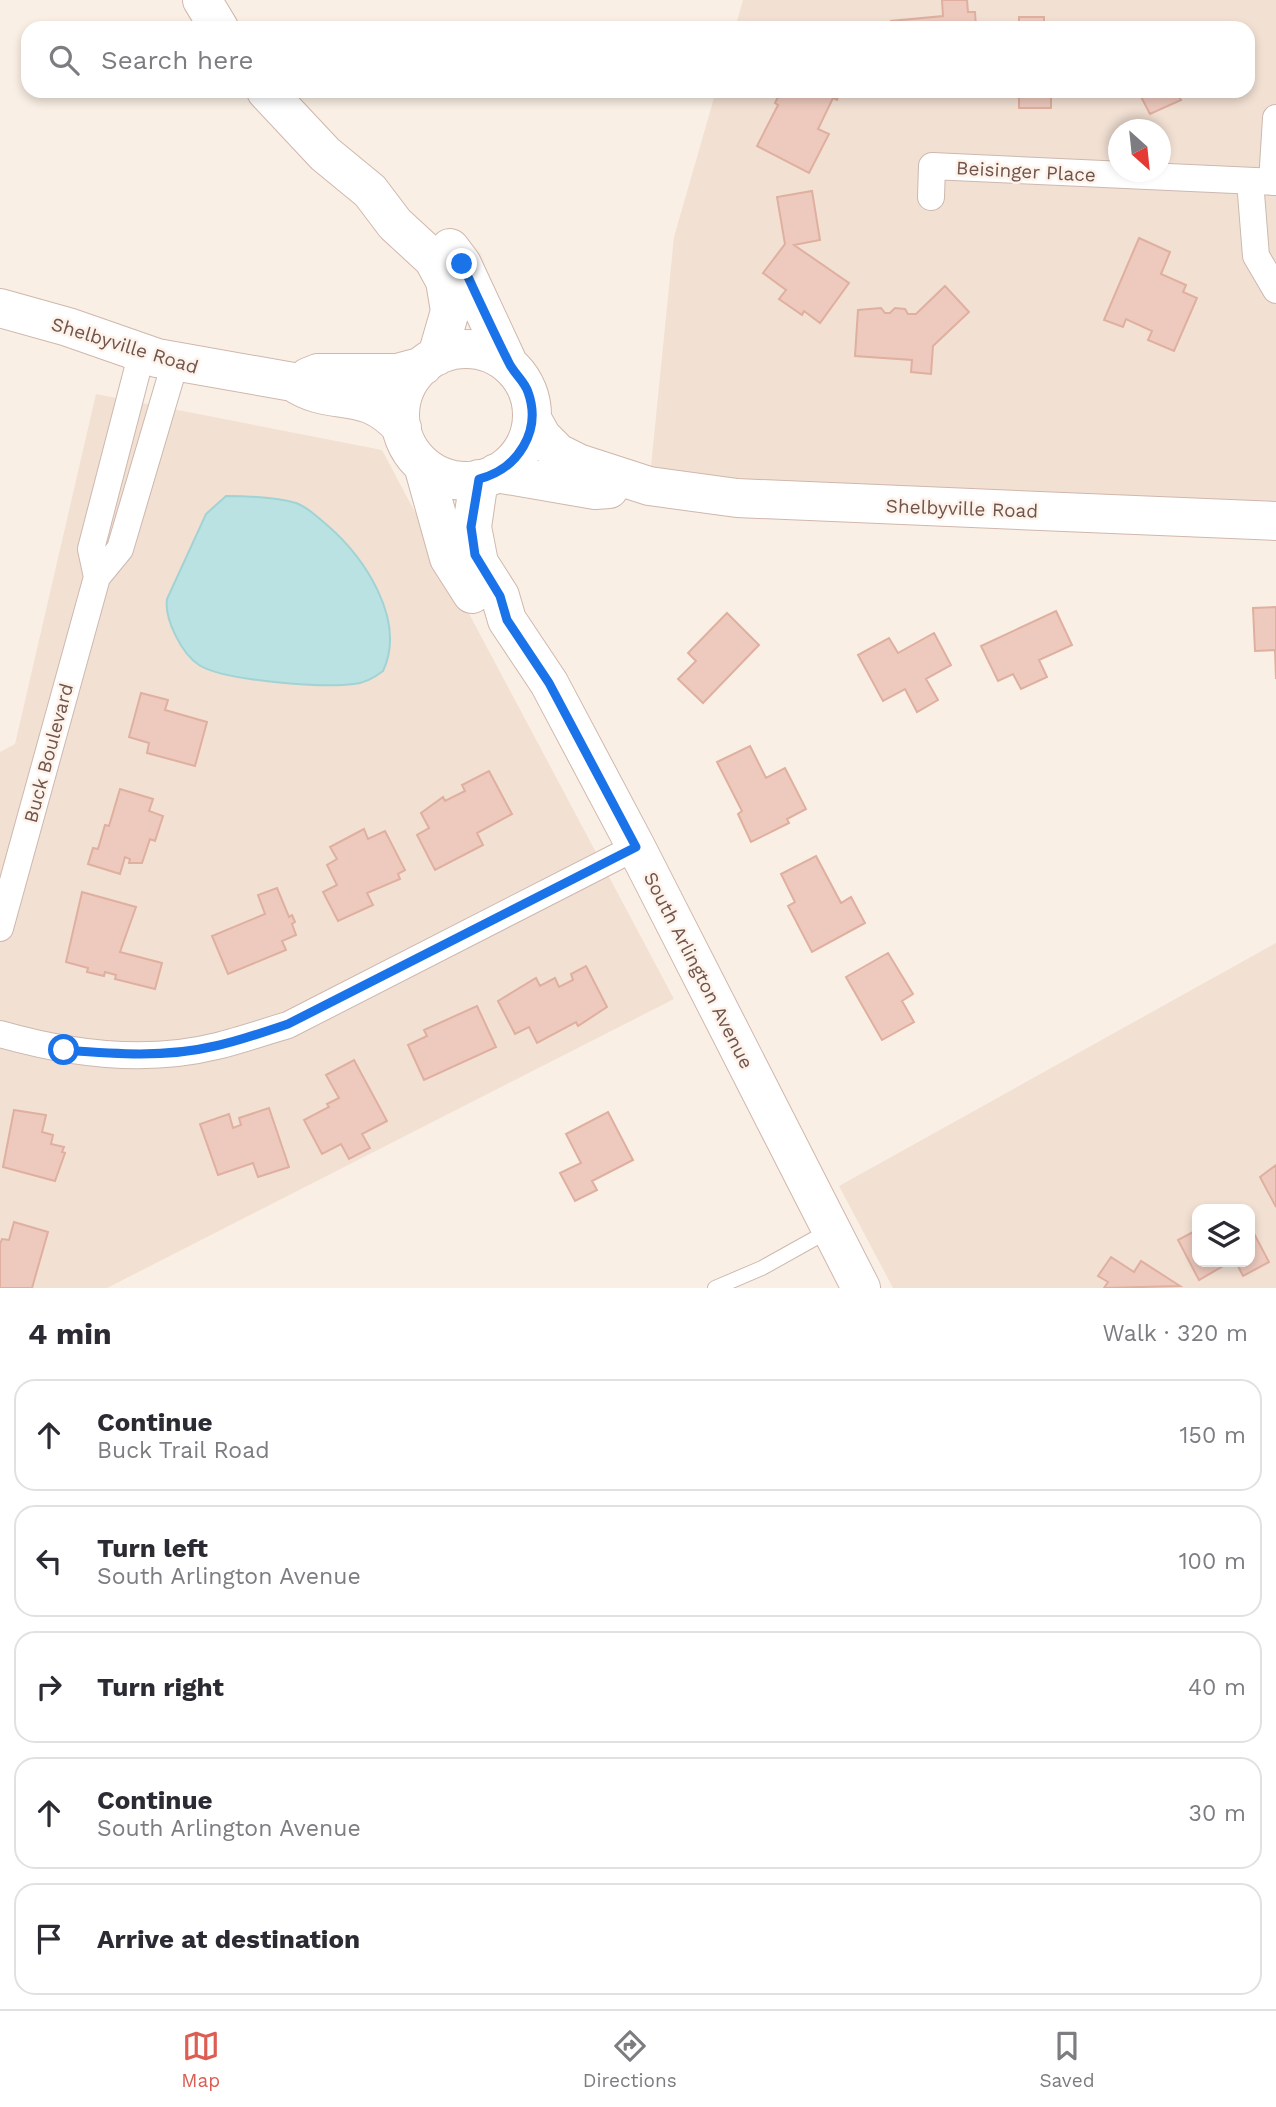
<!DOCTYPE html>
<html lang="en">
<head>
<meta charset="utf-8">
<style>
	body { margin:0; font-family:"Work Sans",sans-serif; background:#f2f2f3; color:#2b2b33 }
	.controls { position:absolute; right:21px; bottom:21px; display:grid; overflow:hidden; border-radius:14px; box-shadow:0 4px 10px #0003 }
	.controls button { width:63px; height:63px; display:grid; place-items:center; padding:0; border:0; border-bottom:2px solid #e1e1e2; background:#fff; color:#2b2b33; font:35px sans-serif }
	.compass { position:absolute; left:1108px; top:119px; width:63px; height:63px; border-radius:50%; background:#fff; box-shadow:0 4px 10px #0003; rotate:153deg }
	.stop { position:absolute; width:21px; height:21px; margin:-16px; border:5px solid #1a73e8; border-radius:50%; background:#fff }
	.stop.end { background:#1a73e8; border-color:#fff; box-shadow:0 2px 7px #0008 }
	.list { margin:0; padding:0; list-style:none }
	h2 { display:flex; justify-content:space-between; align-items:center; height:91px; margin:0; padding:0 28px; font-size:30px }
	h2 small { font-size:23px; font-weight:400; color:#7c7c81 }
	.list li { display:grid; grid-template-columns:46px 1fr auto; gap:21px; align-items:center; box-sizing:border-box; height:112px; margin:0 14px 14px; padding:0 14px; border:2px solid #e1e1e2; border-radius:21px }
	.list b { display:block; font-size:26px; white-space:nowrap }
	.list p { margin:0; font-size:23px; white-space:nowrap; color:#7c7c81 }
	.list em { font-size:23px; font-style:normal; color:#7c7c81 }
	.icon { flex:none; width:38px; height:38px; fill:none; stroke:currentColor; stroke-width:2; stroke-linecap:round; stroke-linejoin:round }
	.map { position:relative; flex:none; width:1276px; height:1288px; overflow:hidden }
	.search { position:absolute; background:#fff; box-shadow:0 4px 10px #0003; left:21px; right:21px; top:21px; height:77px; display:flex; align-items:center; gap:18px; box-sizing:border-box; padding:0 24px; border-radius:21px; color:#7c7c81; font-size:26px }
	.sheet { height:721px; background:#fff }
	nav { display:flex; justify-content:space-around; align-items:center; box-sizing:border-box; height:98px; border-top:2px solid #e1e1e2; background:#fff; font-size:19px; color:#7c7c81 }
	nav a { display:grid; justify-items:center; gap:4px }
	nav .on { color:#dc5d52 }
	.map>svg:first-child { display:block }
	.residential { fill:#f2e0d3; fill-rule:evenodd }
	.water { fill:#bae2e3; stroke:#a1d3d4; stroke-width:2 }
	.building { fill:#eecabe; stroke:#dfaf9f; stroke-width:2 }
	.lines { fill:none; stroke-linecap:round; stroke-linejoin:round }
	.service-casing { stroke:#cdb8af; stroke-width:16 }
	.minor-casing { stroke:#cdb8af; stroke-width:28 }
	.secondary-casing { stroke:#d0b7ac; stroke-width:40 }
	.service { stroke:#fff; stroke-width:14 }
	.minor { stroke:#fff; stroke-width:26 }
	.secondary { stroke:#fff; stroke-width:38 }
	.route { stroke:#1a73e8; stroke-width:9 }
	.labels { text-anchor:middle; stroke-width:5; stroke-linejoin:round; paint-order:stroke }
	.street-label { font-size:19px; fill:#71544c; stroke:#fef3ea }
</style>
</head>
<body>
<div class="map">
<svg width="1276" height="1288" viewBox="0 0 1276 1288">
	<rect width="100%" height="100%" fill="#faefe4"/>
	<path class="residential" d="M743 0H1276V521L649 486 674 237 716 91H1248V28H735ZM1118 130H1160V172H1118Z
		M96 394 382 450 674 999 107 1288H0V752L15 744Z
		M1276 943V1288H893L839 1186ZM1197 1209H1250V1262H1197Z"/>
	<path class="water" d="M226 496C248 496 274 497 296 503 308 507 317 517 327 525 364 557 407 620 383 671 374 678 365 683 354 684 323 688 224 681 199 665 182 654 164 619 167 599L206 514Z"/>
	<path class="building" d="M942 0H967L968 12H975L976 28H891V21L943 16Z
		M1019 17H1044V28H1019Z
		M781 91H841L837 100 833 98 818 129 829 134 809 173 757 146 778 105 775 103Z
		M1019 91H1051V108H1019Z
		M1138 91H1176L1181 100 1150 114Z
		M812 191 820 240 794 245 849 283 820 323 804 311 802 315 779 299 786 290 763 273 785 244 777 197Z
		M1139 238 1170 252 1161 274 1186 285 1183 292 1197 298 1174 351 1148 340 1152 331 1126 319 1123 327 1104 320Z
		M945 286 969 312 933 346 931 374 911 372 912 360 855 356 858 310 881 308 885 313H890L895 308 905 309 908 314H916Z
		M1276 607V679L1275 650 1255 651 1253 608Z
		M1056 611 1072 645 1039 660 1047 677 1021 689 1013 674 998 681 981 646Z
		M727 613 759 645 703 703 678 679 696 661 688 653Z
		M934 633 951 665 926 679 938 700 917 712 905 689 883 701 858 655 889 638 898 653Z
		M141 693 168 700 165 710 207 722 195 766 147 753 149 743 129 737Z
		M750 746 766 778 785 768 806 809 787 819 789 823 751 842 738 814 742 811 717 762Z
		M489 771 512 814 477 833 483 845 435 870 417 835 429 828 421 813 443 797 445 801 465 791 462 785Z
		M120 789 153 799 149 811 163 816 155 841 150 839 142 863H129L130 859 125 857 120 874 88 864 93 848 98 849 105 825 109 826Z
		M364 829 368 839 385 831 405 870 398 874 400 879 367 893 373 905 338 921 323 892 337 885 327 865 337 859 330 847Z
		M816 856 841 903 851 897 865 923 812 952 788 906 795 902 781 874Z
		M277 888 289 917 292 915 295 922 292 924 296 935 282 941 286 950 228 974 212 936 265 914 258 895Z
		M82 892 136 907 120 952 162 963 155 989 115 979 116 975 105 972 104 976 87 972 88 968 66 962Z
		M888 953 913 994 902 1001 914 1022 882 1040 846 977Z
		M586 966 607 1007 578 1026 576 1022 537 1043 529 1027 515 1034 498 1001 536 978 540 986 555 978 559 987 573 980 571 974Z
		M477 1006 496 1047 424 1080 408 1045 427 1036 424 1030Z
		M354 1060 387 1121 362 1134 370 1148 349 1159 341 1144 322 1154 304 1120 329 1107 327 1104 339 1098 326 1075Z
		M269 1108 289 1167 258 1177 253 1163 218 1175 200 1124 229 1114 233 1128 241 1125 239 1118Z
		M14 1110 46 1115 42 1132 53 1135 51 1144 64 1147 62 1152 65 1153 55 1181 3 1167Z
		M608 1112 633 1160 592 1181 597 1190 575 1201 560 1173 581 1163 566 1134Z
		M1276 1165V1207L1260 1177Z
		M14 1222 48 1232 32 1288H0V1244L2 1239 9 1240Z
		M1250 1226 1269 1262 1243 1276 1236 1262H1250Z
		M1197 1230V1262H1230L1199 1280 1178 1240Z
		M1111 1257 1134 1272 1141 1261 1180 1286 1104 1288 1108 1282 1098 1276Z"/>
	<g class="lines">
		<g class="service-casing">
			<path id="service" d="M715 1288 762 1268 830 1230"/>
		</g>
		<g class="minor-casing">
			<path id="minor" d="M1250 181 1256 256 1276 290
				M1272 182 1276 118
				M931 197 932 166 1276 182
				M142 352 91 549 97 577 120 549 175 363
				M0 928 97 577
				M0 1034C70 1054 145 1064 217 1046 241 1040 264 1032 288 1025L636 847"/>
		</g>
		<g class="secondary-casing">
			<path id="secondary" d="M202 0 219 28
				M266 91 325 154 370 191 395 224 433 259 445 281 450 311 437 356
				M450 248 462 264 509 365
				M0 308 68 327 157 358 293 382C333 409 363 384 402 428
				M400 415a66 66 0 1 1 132 0a66 66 0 1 1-132 0Z
				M308 377 318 373H397L423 366
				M532 419 542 437 558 453 578 463 649 486 737 498 1276 521
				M423 465 449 558 472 594
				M496 473 595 490 609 489
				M479 479 472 527 479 563 500 596 507 620 549 683 636 847 861 1288"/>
		</g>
		<use href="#service" class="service"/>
		<use href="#minor" class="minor"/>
		<use href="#secondary" class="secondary"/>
	</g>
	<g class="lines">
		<path class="route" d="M64 1050C115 1054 165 1058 215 1046 240 1041 263 1032 288 1024L636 847 549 683 507 620 500 596 475 555 471 527 479 479C518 469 542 431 528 392 524 380 513 373 508 361 492 329 477 296 462 264"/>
	</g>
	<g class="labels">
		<g class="street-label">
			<text transform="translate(1026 171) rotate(3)" y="7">Beisinger Place</text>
			<text transform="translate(125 345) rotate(17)" y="7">Shelbyville Road</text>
			<text transform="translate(962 508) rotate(2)" y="7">Shelbyville Road</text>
			<text transform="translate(48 753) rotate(-75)" y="7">Buck Boulevard</text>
			<text transform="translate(699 970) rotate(63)" y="7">South Arlington Avenue</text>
		</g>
	</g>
</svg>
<div class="controls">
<button><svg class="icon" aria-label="layers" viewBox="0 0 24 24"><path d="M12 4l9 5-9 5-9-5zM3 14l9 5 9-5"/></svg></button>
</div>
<svg class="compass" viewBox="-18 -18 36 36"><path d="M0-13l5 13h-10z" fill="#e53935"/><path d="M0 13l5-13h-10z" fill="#7c7c81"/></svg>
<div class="stop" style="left:64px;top:1050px"></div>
<div class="stop end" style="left:462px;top:264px"></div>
<div class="search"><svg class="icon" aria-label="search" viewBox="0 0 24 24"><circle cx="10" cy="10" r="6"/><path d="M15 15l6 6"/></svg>Search here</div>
</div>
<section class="sheet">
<h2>4 min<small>Walk · 320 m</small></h2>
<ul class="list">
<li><svg class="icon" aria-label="ahead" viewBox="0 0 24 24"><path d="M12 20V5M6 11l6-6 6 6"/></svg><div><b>Continue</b><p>Buck Trail Road</p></div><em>150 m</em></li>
<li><svg class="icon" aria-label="left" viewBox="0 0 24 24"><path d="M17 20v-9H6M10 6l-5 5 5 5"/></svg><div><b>Turn left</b><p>South Arlington Avenue</p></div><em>100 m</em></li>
<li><svg class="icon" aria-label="right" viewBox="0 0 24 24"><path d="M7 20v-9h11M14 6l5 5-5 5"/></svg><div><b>Turn right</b></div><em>40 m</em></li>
<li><svg class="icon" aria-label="ahead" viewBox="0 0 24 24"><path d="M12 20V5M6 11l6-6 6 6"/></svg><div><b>Continue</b><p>South Arlington Avenue</p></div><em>30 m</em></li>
<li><svg class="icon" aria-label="arrive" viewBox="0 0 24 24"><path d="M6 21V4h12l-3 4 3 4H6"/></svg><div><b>Arrive at destination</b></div></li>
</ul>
</section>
<nav>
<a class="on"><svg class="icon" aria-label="map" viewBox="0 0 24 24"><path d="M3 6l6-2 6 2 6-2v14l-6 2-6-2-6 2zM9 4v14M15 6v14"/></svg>Map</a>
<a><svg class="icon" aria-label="directions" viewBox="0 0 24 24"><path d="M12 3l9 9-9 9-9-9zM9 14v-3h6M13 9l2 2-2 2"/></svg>Directions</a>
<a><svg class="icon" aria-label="saved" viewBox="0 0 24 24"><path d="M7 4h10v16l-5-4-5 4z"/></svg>Saved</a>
</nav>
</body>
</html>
